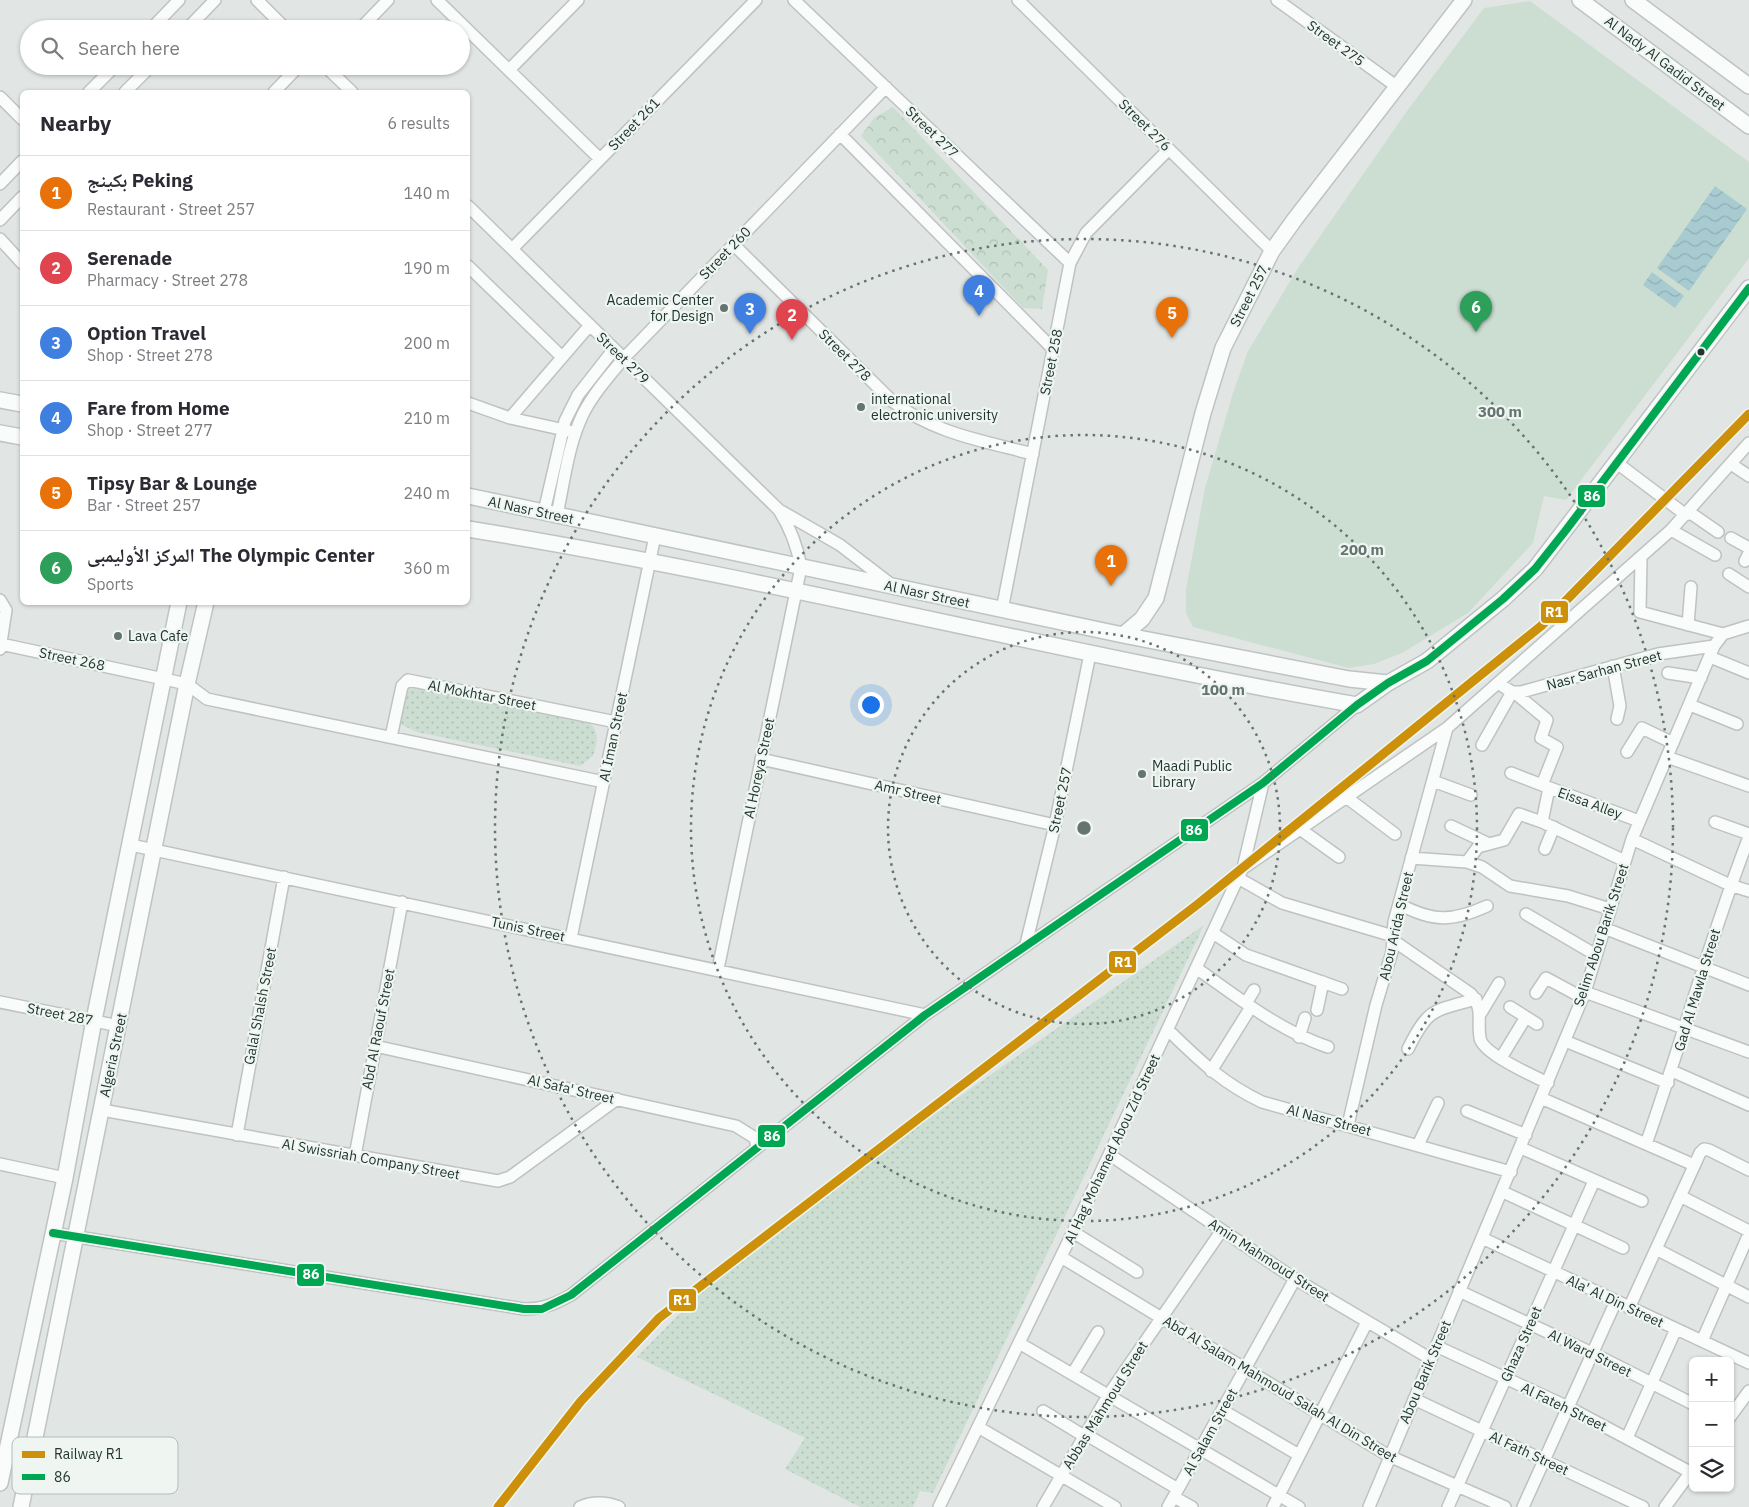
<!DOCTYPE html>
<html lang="en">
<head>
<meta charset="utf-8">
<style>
	body { margin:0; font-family:"IBM Plex Sans","Noto Naskh Arabic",sans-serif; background:#f7f7f7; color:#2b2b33 }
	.controls { position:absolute; right:15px; bottom:15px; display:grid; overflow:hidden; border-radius:8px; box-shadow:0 1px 4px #0004 }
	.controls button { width:45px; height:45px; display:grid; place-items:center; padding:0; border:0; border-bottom:1px solid #e1e1e2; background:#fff; color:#2b2b33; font:25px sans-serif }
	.you { position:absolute; left:870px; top:704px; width:18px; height:18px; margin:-12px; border:4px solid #fff; border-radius:50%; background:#1a73e8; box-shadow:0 0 0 8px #1a73e833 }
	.badge { display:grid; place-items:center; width:32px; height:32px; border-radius:50%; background:#ea580c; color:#fff; font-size:16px; font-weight:700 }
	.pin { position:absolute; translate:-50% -41px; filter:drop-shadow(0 1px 2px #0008) }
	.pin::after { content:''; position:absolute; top:26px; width:18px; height:15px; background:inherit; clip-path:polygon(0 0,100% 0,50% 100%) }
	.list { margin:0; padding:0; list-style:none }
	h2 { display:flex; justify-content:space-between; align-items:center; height:65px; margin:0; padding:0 20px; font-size:21px }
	h2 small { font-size:16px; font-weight:400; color:#7c7c81 }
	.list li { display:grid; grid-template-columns:32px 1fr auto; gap:15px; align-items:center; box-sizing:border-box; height:75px; padding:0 20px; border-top:1px solid #e1e1e2 }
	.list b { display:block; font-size:19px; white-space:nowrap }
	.list p { margin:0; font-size:16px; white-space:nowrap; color:#7c7c81 }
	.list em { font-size:16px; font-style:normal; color:#7c7c81 }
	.icon { flex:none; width:28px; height:28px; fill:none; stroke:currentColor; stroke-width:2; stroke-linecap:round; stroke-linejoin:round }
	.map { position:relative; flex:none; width:1749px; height:1507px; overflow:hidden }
	.search { position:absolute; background:#fff; box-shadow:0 1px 4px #0004; left:20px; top:20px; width:450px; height:55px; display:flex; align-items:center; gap:12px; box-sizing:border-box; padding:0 18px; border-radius:28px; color:#7c7c81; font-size:19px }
	.panel { position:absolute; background:#fff; box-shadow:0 1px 4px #0004; left:20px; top:90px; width:450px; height:515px; border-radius:8px }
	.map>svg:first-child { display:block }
	.grass { fill:url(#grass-dots) }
	.park { fill:url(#park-crowns) }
	.pitch { fill:#ccded1 }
	.water { fill:url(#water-waves) }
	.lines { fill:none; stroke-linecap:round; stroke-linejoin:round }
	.street-casing { stroke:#bec3c1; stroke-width:14 }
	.secondary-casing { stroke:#bec4c1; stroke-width:18 }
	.street { stroke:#fafbfb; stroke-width:11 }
	.secondary { stroke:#fafbfb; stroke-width:15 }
	.bus-1-casing { stroke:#eff6f2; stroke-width:11 }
	.bus-1 { stroke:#00a651; stroke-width:8 }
	.rail-1-casing { stroke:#eff6f2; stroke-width:12 }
	.rail-1 { stroke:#cc900a; stroke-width:9 }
	.ring { fill:none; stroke:#65746f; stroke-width:2.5; stroke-dasharray:2.5 5 }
	.poi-dot { fill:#65746f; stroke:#eff6f2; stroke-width:2 }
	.bus-dot { fill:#223630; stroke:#eff6f2; stroke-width:2 }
	.labels { text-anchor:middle; stroke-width:4.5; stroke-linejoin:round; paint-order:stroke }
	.street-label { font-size:14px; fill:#223630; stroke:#eff6f2 }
	.poi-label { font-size:14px; fill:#223630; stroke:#eff6f2; text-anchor:start }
	.key { fill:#eff6f2; stroke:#b2bcb8; stroke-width:1 }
	.key-label { font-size:14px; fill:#223630 }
	.centre { fill:#65746f; stroke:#eff6f2; stroke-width:2.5 }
	.ring-label { font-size:15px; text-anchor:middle; font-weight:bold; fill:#65746f; stroke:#eff6f2; stroke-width:4.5; stroke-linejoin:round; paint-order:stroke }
	.line-badge { stroke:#eff6f2; stroke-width:2 }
	.badge-label { font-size:14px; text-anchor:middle; font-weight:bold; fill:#fff }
</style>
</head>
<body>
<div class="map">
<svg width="1749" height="1507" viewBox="0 0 1749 1507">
	<defs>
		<pattern id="grass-dots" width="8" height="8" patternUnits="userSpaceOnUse" patternTransform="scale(1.25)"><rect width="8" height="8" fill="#ccded1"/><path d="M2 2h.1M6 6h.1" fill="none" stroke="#afbfb4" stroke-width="1.8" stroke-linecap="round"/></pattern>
		<pattern id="park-crowns" width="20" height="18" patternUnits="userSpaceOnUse" patternTransform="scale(1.25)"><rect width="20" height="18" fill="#ccded1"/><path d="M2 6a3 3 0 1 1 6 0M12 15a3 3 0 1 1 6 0" fill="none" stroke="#afbfb4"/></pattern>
		<pattern id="water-waves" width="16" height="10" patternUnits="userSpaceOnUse" patternTransform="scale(1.25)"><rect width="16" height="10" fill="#a7cbd0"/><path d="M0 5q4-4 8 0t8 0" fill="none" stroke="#8fafb3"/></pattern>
	</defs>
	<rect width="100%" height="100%" fill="#e1e6e4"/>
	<path class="grass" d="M409 685 587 721C600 730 598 742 593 756L580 766 417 732 400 724 405 689Z
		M1204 925 933 1493 920 1491 913 1507H860L785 1469 805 1438 637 1357 744 1248Z"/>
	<path class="park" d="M893 107 1048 270 1042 309 1023 308 861 136 874 118Z"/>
	<path class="pitch" d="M1530 1 1749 162V258L1566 500 1544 496 1533 543 1468 613 1402 653 1374 664 1349 668 1193 627 1186 613V589L1205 488 1233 393 1248 351 1298 268 1407 111 1484 8Z"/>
	<path class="water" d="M1715 186 1747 209 1689 291 1657 268Z
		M1652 272 1684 296 1675 308 1643 285Z"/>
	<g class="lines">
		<g class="street-casing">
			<path id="street" d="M257 0 286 29
				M437 0 600 159
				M794 0 1070 263
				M1018 0 1272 251
				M1277 0 1396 86
				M151 29 179 0
				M187 29 215 0
				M360 29 388 0
				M325 66 352 92
				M509 70 578 0
				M89 92 115 66
				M125 92 151 66
				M274 92 299 66
				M0 97 22 119
				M840 134 1053 349
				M0 184 22 161
				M468 206 779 510C791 529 797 545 801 567L718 969
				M0 220 22 197
				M0 239 22 263
				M734 245 892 401C933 433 983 441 1033 454
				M512 249 756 0
				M468 266 562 357
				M468 403 510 418 569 431
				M510 418 590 325
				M1617 463 1686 515
				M1731 464 1749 476
				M781 511 840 545 892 585
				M544 512 565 421 578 395 614 349
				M1689 512 1718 532
				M557 515C564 482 568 445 583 414 593 394 609 376 624 358L886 87
				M1671 530 1715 555
				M1731 538 1749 548
				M1641 558 1640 612 1723 634
				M1745 561 1749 553
				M1729 574 1749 587
				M0 600 6 610 0 649
				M1002 610 1070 263 1086 233 1169 149
				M1688 625 1691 587
				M1723 634 1749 626
				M1 644 187 684 207 699 604 782
				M1710 657 1749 673
				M1613 666 1620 706 1617 719
				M1668 673 1701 678
				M1498 683 1512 692H1521L1658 654 1714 646
				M1515 693 1545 718 1547 720 1541 738 1557 747 1542 785 1639 821
				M1690 705 1737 724
				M391 737 402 686 408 680 616 722
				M1482 745 1512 692
				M1627 752 1642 728 1673 743
				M1667 757 1749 786
				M761 759 1055 825
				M1511 773 1542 785
				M1433 781 1471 795
				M1346 797 1395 834
				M1542 822 1549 788
				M1715 822 1749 834
				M1451 826 1487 843
				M1300 829 1339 857
				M1632 839 1730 885 1749 891
				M131 845 925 1015
				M1545 849 1554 827
				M1411 858 1467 862 1482 867 1510 886 1568 896 1610 909
				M1467 862 1478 847 1504 840 1519 814 1542 822 1625 861
				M1242 869 1447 728 1671 530 1749 443
				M1238 878 1282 903 1393 936
				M1399 904C1433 922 1452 922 1487 906
				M1526 914 1596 955
				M1604 928 1749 985
				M1213 933 1246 955 1342 989
				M571 938 655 536
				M1394 941 1471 994C1484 1009 1477 1021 1480 1038 1482 1053 1533 1076 1548 1083
				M1026 944 1055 825 1090 654
				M1196 968C1239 998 1278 1030 1328 1047
				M1585 992 1749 1052
				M1536 993 1546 978 1583 998
				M0 1002 119 1026
				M1246 1003 1254 990
				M1510 1007 1537 1024
				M1317 1010 1323 982
				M1481 1013 1499 983
				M1168 1030C1199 1060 1222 1083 1262 1102L1511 1172
				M1299 1037 1305 1018
				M1565 1041 1668 1083
				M375 1046 736 1126 755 1138 757 1147
				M1408 1049C1428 1008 1433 1011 1476 999
				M1501 1058 1526 1017
				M1211 1071 1251 1007
				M1672 1071 1749 1105
				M1541 1098 1694 1165
				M102 1110 498 1181 510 1177 617 1099
				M1467 1111 1526 1135
				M1348 1125 1376 1005 1392 952 1394 922 1447 728
				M237 1135 284 877
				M1646 1144C1682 1042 1710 937 1749 837
				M1418 1145 1438 1103
				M1521 1148 1642 1201
				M1110 1155 1295 1279 1431 1359
				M355 1156 402 902
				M0 1164 65 1178
				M1503 1192 1623 1248
				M1680 1196 1749 1231
				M1073 1232 1137 1272
				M53 1233 524 1309C543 1309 555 1304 571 1295L925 1015 1263 783 1357 705
				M1482 1238 1749 1363
				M1656 1249 1749 1297
				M1061 1257 1389 1456 1505 1507
				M1459 1291 1592 1353 1693 1404
				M1629 1308 1700 1153 1704 1149 1709 1150 1749 1170
				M1702 1341 1749 1234
				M1019 1343 1299 1507
				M1436 1346 1568 1407 1690 1472
				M1073 1373 1098 1332
				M1414 1399 1643 1507
				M1222 1410 1299 1455
				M1043 1411 1084 1436
				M1730 1417 1749 1391
				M978 1427 1115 1507
				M1085 1434 1178 1489
				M1627 1438 1676 1329
				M1174 1497 1192 1507
				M580 1507C592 1502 606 1502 619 1507
				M939 1507 1073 1232 1238 878 1243 868 1263 783
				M1043 1507 1109 1394 1222 1230
				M1168 1507 1295 1279
				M1273 1507 1367 1322
				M1369 1507 1585 992 1632 839 1714 646 1723 634
				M1448 1507 1594 1181
				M1523 1507 1616 1301
				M1665 1507 1693 1469"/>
		</g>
		<g class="secondary-casing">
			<path id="secondary" d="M1580 0 1749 126
				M1633 0 1749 86
				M0 400 22 404
				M0 433 22 437
				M468 496 1123 635 1349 679 1388 683
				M468 529C766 577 1059 653 1357 705L1388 683 1427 661 1503 599 1535 569 1749 288
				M1123 635 1142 619 1156 598 1203 413 1223 348 1272 251 1295 219 1464 0
				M0 1483 65 1178 94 1020 179 602
				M21 1507 187 684 206 602"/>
		</g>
		<use href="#street" class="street"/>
		<use href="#secondary" class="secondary"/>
		<g class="bus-1-casing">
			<path id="bus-1" d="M53 1233 524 1309H542L571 1295 925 1015 1263 783 1357 705 1388 683 1427 661 1503 599 1535 569 1566 530 1749 288"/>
		</g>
		<use href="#bus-1" class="bus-1"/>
		<g class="rail-1-casing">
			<path id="rail-1" d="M498 1507 581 1401 659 1318 1198 904 1541 626 1749 414"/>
		</g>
		<use href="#rail-1" class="rail-1"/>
	</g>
	<g class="ring">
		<circle cx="1084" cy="828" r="196"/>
		<circle cx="1084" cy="828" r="393"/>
		<circle cx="1084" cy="828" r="589"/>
	</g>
	<g class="poi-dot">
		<circle cx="724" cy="308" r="5"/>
		<circle cx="861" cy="407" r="5"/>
		<circle cx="118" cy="636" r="5"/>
		<circle cx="1142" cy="774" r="5"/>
	</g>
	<circle class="bus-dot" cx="1701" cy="352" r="4.5"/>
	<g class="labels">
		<g class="street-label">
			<text transform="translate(1336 43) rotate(36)" y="5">Street 275</text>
			<text transform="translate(1665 63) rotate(37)" y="5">Al Nady Al Gadid Street</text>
			<text transform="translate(634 124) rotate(-46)" y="5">Street 261</text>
			<text transform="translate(1145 125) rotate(45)" y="5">Street 276</text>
			<text transform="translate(932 132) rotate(44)" y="5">Street 277</text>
			<text transform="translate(725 253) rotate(-46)" y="5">Street 260</text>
			<text transform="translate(1249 296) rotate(-63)" y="5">Street 257</text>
			<text transform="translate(845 355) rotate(45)" y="5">Street 278</text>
			<text transform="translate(623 358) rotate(44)" y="5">Street 279</text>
			<text transform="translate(1051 362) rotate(-79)" y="5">Street 258</text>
			<text transform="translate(531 510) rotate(12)" y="5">Al Nasr Street</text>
			<text transform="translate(927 594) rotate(12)" y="5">Al Nasr Street</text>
			<text transform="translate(72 659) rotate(12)" y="5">Street 268</text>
			<text transform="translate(1604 670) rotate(-15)" y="5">Nasr Sarhan Street</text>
			<text transform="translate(482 695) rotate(11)" y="5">Al Mokhtar Street</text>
			<text transform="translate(613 737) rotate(-78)" y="5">Al Iman Street</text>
			<text transform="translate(759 768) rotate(-78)" y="5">Al Horeya Street</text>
			<text transform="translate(908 792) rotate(13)" y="5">Amr Street</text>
			<text transform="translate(1060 800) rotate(-78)" y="5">Street 257</text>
			<text transform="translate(1590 803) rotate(20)" y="5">Eissa Alley</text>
			<text transform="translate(1396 926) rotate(-77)" y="5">Abou Arida Street</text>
			<text transform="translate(528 929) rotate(12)" y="5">Tunis Street</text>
			<text transform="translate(1601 935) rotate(-72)" y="5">Selim Abou Barik Street</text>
			<text transform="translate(1697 990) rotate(-73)" y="5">Gad Al Mawla Street</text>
			<text transform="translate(260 1006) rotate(-79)" y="5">Galal Shalsh Street</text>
			<text transform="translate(60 1014) rotate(11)" y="5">Street 287</text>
			<text transform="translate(378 1029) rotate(-79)" y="5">Abd Al Raouf Street</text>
			<text transform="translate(113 1055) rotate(-78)" y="5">Algeria Street</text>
			<text transform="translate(571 1089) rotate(13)" y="5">Al Safa' Street</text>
			<text transform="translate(1329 1120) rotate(15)" y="5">Al Nasr Street</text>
			<text transform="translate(1112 1149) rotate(-65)" y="5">Al Hag Mohamed Abou Zid Street</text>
			<text transform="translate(371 1159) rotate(10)" y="5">Al Swissriah Company Street</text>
			<text transform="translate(1269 1260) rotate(33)" y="5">Amin Mahmoud Street</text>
			<text transform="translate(1615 1301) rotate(25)" y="5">Ala' Al Din Street</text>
			<text transform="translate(1521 1344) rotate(-66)" y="5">Ghaza Street</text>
			<text transform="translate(1590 1353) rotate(26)" y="5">Al Ward Street</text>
			<text transform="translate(1425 1372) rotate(-67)" y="5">Abou Barik Street</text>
			<text transform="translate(1280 1389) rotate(31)" y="5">Abd Al Salam Mahmoud Salah Al Din Street</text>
			<text transform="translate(1105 1405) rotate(-58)" y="5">Abbas Mahmoud Street</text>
			<text transform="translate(1564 1407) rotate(26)" y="5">Al Fateh Street</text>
			<text transform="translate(1210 1432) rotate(-61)" y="5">Al Salam Street</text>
			<text transform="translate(1529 1453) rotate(25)" y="5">Al Fath Street</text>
		</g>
		<g class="poi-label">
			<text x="714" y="305" text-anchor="end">Academic Center<tspan x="714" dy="16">for Design</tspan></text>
			<text x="871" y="404">international<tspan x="871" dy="16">electronic university</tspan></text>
			<text x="128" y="641">Lava Cafe</text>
			<text x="1152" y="771">Maadi Public<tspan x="1152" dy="16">Library</tspan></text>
		</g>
	</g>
	<rect x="12" y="1437" width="166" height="57" rx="8" class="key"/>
	<rect x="22" y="1451" width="23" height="7" fill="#cc900a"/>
	<rect x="22" y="1474" width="23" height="6" fill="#00a651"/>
	<g class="key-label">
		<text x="54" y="1459">Railway R1</text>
		<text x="54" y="1482">86</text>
	</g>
	<circle cx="1084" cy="828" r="8" class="centre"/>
	<g class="ring-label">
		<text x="1500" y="417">300 m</text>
		<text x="1362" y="555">200 m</text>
		<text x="1223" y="695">100 m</text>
	</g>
	<g class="line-badge">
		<rect x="1577" y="484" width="29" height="24" rx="5" fill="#00a651"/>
		<rect x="1540" y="600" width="29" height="24" rx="5" fill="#cc900a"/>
		<rect x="1180" y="818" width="29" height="24" rx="5" fill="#00a651"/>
		<rect x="1108" y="950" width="29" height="24" rx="5" fill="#cc900a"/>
		<rect x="757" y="1124" width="29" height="24" rx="5" fill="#00a651"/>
		<rect x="296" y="1263" width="29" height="24" rx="5" fill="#00a651"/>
		<rect x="668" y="1288" width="29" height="24" rx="5" fill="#cc900a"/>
	</g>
	<g class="badge-label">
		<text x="1592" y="501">86</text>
		<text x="1554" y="617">R1</text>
		<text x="1194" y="835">86</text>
		<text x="1123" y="967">R1</text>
		<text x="772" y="1141">86</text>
		<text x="311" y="1279">86</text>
		<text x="682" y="1305">R1</text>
	</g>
</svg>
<div class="controls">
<button>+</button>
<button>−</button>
<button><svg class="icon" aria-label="layers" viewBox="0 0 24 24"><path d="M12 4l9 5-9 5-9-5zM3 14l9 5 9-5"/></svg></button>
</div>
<div class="you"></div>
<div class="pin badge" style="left:1111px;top:586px;background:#e8710a">1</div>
<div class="pin badge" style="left:792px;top:340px;background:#e0444e">2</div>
<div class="pin badge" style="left:750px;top:334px;background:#3f7fe0">3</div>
<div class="pin badge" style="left:979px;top:316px;background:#3f7fe0">4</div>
<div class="pin badge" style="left:1172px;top:338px;background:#e8710a">5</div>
<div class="pin badge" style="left:1476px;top:332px;background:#2e9e5b">6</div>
<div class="search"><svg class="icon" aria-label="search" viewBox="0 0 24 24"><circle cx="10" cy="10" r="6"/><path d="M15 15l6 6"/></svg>Search here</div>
<section class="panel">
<h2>Nearby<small>6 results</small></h2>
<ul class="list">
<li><span class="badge" style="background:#e8710a">1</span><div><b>بكينج Peking</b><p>Restaurant · Street 257</p></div><em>140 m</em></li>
<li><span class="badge" style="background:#e0444e">2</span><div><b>Serenade</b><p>Pharmacy · Street 278</p></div><em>190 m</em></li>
<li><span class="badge" style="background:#3f7fe0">3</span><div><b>Option Travel</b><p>Shop · Street 278</p></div><em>200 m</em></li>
<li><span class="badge" style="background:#3f7fe0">4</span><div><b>Fare from Home</b><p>Shop · Street 277</p></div><em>210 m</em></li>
<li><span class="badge" style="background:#e8710a">5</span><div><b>Tipsy Bar &amp; Lounge</b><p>Bar · Street 257</p></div><em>240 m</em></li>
<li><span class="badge" style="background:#2e9e5b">6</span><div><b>المركز الأوليمبى The Olympic Center</b><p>Sports</p></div><em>360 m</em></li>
</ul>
</section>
</div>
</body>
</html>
